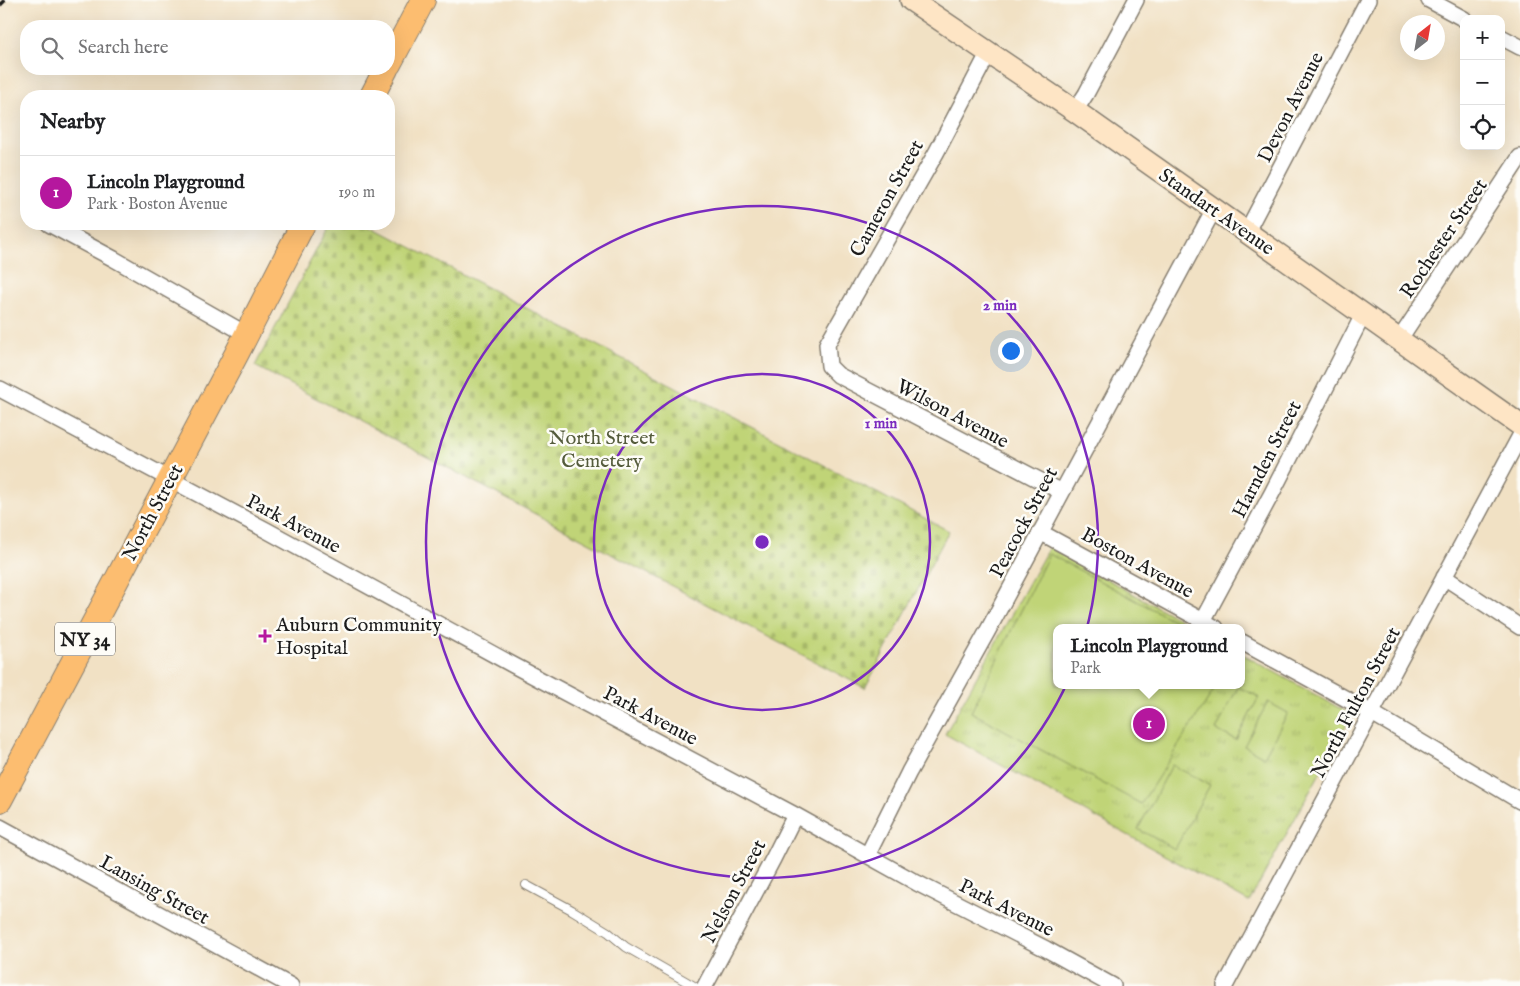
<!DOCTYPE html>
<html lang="en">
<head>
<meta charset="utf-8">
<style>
	body { margin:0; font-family:"IM FELL English",serif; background:#f2f2f2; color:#202124 }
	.controls { position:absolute; right:15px; top:15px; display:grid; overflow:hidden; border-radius:10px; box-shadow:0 5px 20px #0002 }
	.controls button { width:45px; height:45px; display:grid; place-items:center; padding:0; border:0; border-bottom:1px solid #e0e0e0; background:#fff; color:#202124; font:25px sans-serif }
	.compass { position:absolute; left:1400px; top:15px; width:45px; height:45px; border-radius:50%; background:#fff; box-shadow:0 5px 20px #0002; rotate:31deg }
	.you { position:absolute; left:1010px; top:350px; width:18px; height:18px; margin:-12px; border:4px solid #fff; border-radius:50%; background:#1a73e8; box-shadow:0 0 0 8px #1a73e833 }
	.badge { display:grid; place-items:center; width:32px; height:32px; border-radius:50%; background:#b5179e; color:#fff; font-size:16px; font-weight:700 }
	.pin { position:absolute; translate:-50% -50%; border:2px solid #fff; box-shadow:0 1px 5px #0006 }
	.popup { position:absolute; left:1053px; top:624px; width:192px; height:65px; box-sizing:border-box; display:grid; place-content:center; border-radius:10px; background:#fff; filter:drop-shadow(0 1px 4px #0005); font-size:16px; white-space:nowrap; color:#757577 }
	.popup b { font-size:19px; color:#202124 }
	.popup::after { content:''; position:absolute; left:50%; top:100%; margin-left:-10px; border:10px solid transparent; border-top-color:#fff }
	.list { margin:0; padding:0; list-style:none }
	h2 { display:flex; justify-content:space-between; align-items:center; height:65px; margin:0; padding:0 20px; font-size:21px }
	h2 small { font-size:16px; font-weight:400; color:#757577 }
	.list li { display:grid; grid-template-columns:32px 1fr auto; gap:15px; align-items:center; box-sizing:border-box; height:75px; padding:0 20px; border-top:1px solid #e0e0e0 }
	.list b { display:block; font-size:19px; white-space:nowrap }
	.list p { margin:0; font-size:16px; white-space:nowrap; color:#757577 }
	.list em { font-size:16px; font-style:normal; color:#757577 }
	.icon { flex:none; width:28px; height:28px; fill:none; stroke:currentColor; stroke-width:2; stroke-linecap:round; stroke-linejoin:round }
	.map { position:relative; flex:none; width:1520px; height:986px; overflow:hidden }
	.search { position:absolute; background:#fff; box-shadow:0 5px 20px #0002; left:20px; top:20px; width:375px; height:55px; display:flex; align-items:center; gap:12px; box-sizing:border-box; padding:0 18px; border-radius:20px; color:#757577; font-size:19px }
	.panel { position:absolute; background:#fff; box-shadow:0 5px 20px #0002; left:20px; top:90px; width:375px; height:140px; border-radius:20px }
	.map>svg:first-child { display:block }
	.cemetery { fill:url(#cemetery-stones); stroke:#6e784a }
	.park { fill:url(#park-tufts); stroke:#6e784a }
	.pitch { fill:#c0d477; stroke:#6e784a }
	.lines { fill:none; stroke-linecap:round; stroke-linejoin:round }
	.lane-casing { stroke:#867e70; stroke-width:10 }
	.street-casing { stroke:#867e70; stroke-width:18 }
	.secondary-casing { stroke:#867e70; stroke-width:24 }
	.primary-casing { stroke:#867e70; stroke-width:26 }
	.lane { stroke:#fff; stroke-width:8 }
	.street { stroke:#fff; stroke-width:15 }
	.secondary { stroke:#fee5c5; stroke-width:21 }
	.primary { stroke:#fcbd6f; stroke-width:24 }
	.rail { stroke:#1c1c1c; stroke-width:4; stroke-dasharray:8 4; stroke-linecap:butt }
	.ring { fill:none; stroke:#7b2cbf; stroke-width:2.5 }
	.poi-dot { fill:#b5179e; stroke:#fdfcf7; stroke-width:2 }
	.labels { text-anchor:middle; stroke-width:5; stroke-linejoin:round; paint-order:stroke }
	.shield { fill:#fdfcf7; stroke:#605f5e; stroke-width:1 }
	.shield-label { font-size:19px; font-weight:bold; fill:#1c1c1c }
	.street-label { font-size:20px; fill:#1c1c1c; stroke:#fdfcf7 }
	.park-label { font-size:20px; fill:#555c3c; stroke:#fdfcf7 }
	.poi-label { font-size:20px; fill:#1c1c1c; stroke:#fdfcf7; text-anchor:start }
	.centre { fill:#7b2cbf; stroke:#fdfcf7; stroke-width:2.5 }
	.ring-label { font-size:15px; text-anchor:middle; font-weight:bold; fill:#7b2cbf; stroke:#fdfcf7; stroke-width:5; stroke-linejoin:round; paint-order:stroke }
</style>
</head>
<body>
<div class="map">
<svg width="1520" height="986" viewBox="0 0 1520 986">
	<defs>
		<pattern id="cemetery-stones" width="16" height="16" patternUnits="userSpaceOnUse" patternTransform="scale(1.25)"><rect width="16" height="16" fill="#c0d477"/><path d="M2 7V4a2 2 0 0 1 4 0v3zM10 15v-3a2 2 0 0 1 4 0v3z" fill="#a4b566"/></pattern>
		<pattern id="park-tufts" width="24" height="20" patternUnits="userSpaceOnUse" patternTransform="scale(1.25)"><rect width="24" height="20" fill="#c0d477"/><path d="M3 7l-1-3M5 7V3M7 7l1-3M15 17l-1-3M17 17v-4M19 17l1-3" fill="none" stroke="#a4b566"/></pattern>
	</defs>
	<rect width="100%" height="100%" fill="#fdfcf7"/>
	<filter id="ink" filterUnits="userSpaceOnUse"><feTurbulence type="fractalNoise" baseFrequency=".02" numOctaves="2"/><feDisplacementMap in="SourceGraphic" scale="10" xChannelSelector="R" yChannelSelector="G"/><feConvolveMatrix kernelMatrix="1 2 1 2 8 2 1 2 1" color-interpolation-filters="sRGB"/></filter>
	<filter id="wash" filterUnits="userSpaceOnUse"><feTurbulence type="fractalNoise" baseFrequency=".0096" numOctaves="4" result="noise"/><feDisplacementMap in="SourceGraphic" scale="20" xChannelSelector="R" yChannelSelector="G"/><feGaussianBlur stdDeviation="1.12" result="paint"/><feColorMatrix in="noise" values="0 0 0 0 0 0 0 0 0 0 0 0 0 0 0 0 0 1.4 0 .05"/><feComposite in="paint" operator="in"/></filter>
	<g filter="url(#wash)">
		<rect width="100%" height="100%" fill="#f1e1c4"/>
		<path class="cemetery" d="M330 224H367L949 531 865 688 255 366Z"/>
		<path class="park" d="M1049 547 1195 628H1056V685H1242V654L1352 715 1249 902 945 734Z"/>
		<path class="pitch" d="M1049 554 1188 628H1056V685H1217L1141 804 971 712Z
			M1238 687 1259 697 1236 740 1216 730Z
			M1268 702 1288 713 1264 757 1244 746Z
			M1172 765 1210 785 1175 849 1138 829Z"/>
	</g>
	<g filter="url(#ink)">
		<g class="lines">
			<g class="lane-casing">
				<path id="lane" d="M526 885 572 910 608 932 626 947 694 986"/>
			</g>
			<g class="street-casing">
				<path id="street" d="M1429 0 1464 19
					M1501 37 1520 47
					M989 52 936 153 827 344 829 366 838 375 1062 492
					M1075 111 1086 94 1136 0
					M49 224 114 259 246 334
					M1247 231 1368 0
					M1399 340 1520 157
					M0 389 266 530 513 665 795 815 917 883 1046 949 1113 986
					M1040 532 1216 628
					M1444 577 1520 627
					M1203 621 1272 493 1363 315
					M1242 642 1372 713 1520 801
					M0 827 291 986
					M868 854 909 772 987 632 1214 209
					M705 986 773 859 795 815
					M1225 986 1520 436"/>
			</g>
			<g class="secondary-casing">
				<path id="secondary" d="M911 0 1075 111 1520 425"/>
			</g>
			<g class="primary-casing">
				<path id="primary" d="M389 64 423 0
					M372 96 386 69
					M0 800 236 355 303 224"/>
			</g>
			<use href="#lane" class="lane"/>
			<use href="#street" class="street"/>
			<use href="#secondary" class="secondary"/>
			<use href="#primary" class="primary"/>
			<path class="rail" d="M0 5 5 0"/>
		</g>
	</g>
	<g class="ring">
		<circle cx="762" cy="542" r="168"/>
		<circle cx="762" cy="542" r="336"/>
	</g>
	<path class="poi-dot" d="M262.5 628.5h5v5h5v5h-5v5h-5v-5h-5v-5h5z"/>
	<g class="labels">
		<rect class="shield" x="55" y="622.5" width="60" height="33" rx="4"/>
		<g class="shield-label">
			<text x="85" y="646">NY 34</text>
		</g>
		<g class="street-label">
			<text transform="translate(1290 107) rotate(-63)" y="7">Devon Avenue</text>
			<text transform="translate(886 198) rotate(-61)" y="7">Cameron Street</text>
			<text transform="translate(1217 211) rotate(35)" y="7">Standart Avenue</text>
			<text transform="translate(1443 238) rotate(-56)" y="7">Rochester Street</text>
			<text transform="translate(953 413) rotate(28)" y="7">Wilson Avenue</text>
			<text transform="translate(1266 459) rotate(-63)" y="7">Harnden Street</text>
			<text transform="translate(152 512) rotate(-62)" y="7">North Street</text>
			<text transform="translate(1023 522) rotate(-62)" y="7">Peacock Street</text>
			<text transform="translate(294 523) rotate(28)" y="7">Park Avenue</text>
			<text transform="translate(1138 562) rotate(29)" y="7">Boston Avenue</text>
			<text transform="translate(1355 702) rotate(-62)" y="7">North Fulton Street</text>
			<text transform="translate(651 715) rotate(28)" y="7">Park Avenue</text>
			<text transform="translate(155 889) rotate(29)" y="7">Lansing Street</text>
			<text transform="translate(733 891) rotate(-62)" y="7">Nelson Street</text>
			<text transform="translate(1007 907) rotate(27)" y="7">Park Avenue</text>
		</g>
		<g class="park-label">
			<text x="602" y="444">North Street<tspan x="602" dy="23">Cemetery</tspan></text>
		</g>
		<g class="poi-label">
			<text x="276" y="631">Auburn Community<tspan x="276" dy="23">Hospital</tspan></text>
		</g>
	</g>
	<circle cx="762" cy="542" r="8" class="centre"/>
	<g class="ring-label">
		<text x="1000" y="310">2 min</text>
		<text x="881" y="428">1 min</text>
	</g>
</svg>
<div class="controls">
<button>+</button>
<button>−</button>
<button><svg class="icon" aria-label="locate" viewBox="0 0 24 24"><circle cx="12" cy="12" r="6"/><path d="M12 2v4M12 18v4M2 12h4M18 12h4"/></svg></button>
</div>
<svg class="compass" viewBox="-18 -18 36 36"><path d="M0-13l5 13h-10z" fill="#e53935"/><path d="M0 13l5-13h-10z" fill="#757577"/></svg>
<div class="you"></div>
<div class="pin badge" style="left:1149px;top:724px">1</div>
<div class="popup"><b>Lincoln Playground</b>Park</div>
<div class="search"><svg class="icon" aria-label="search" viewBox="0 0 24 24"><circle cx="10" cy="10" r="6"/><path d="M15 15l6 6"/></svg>Search here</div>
<section class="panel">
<h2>Nearby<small></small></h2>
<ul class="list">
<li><span class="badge">1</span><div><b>Lincoln Playground</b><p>Park · Boston Avenue</p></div><em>190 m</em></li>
</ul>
</section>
</div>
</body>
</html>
